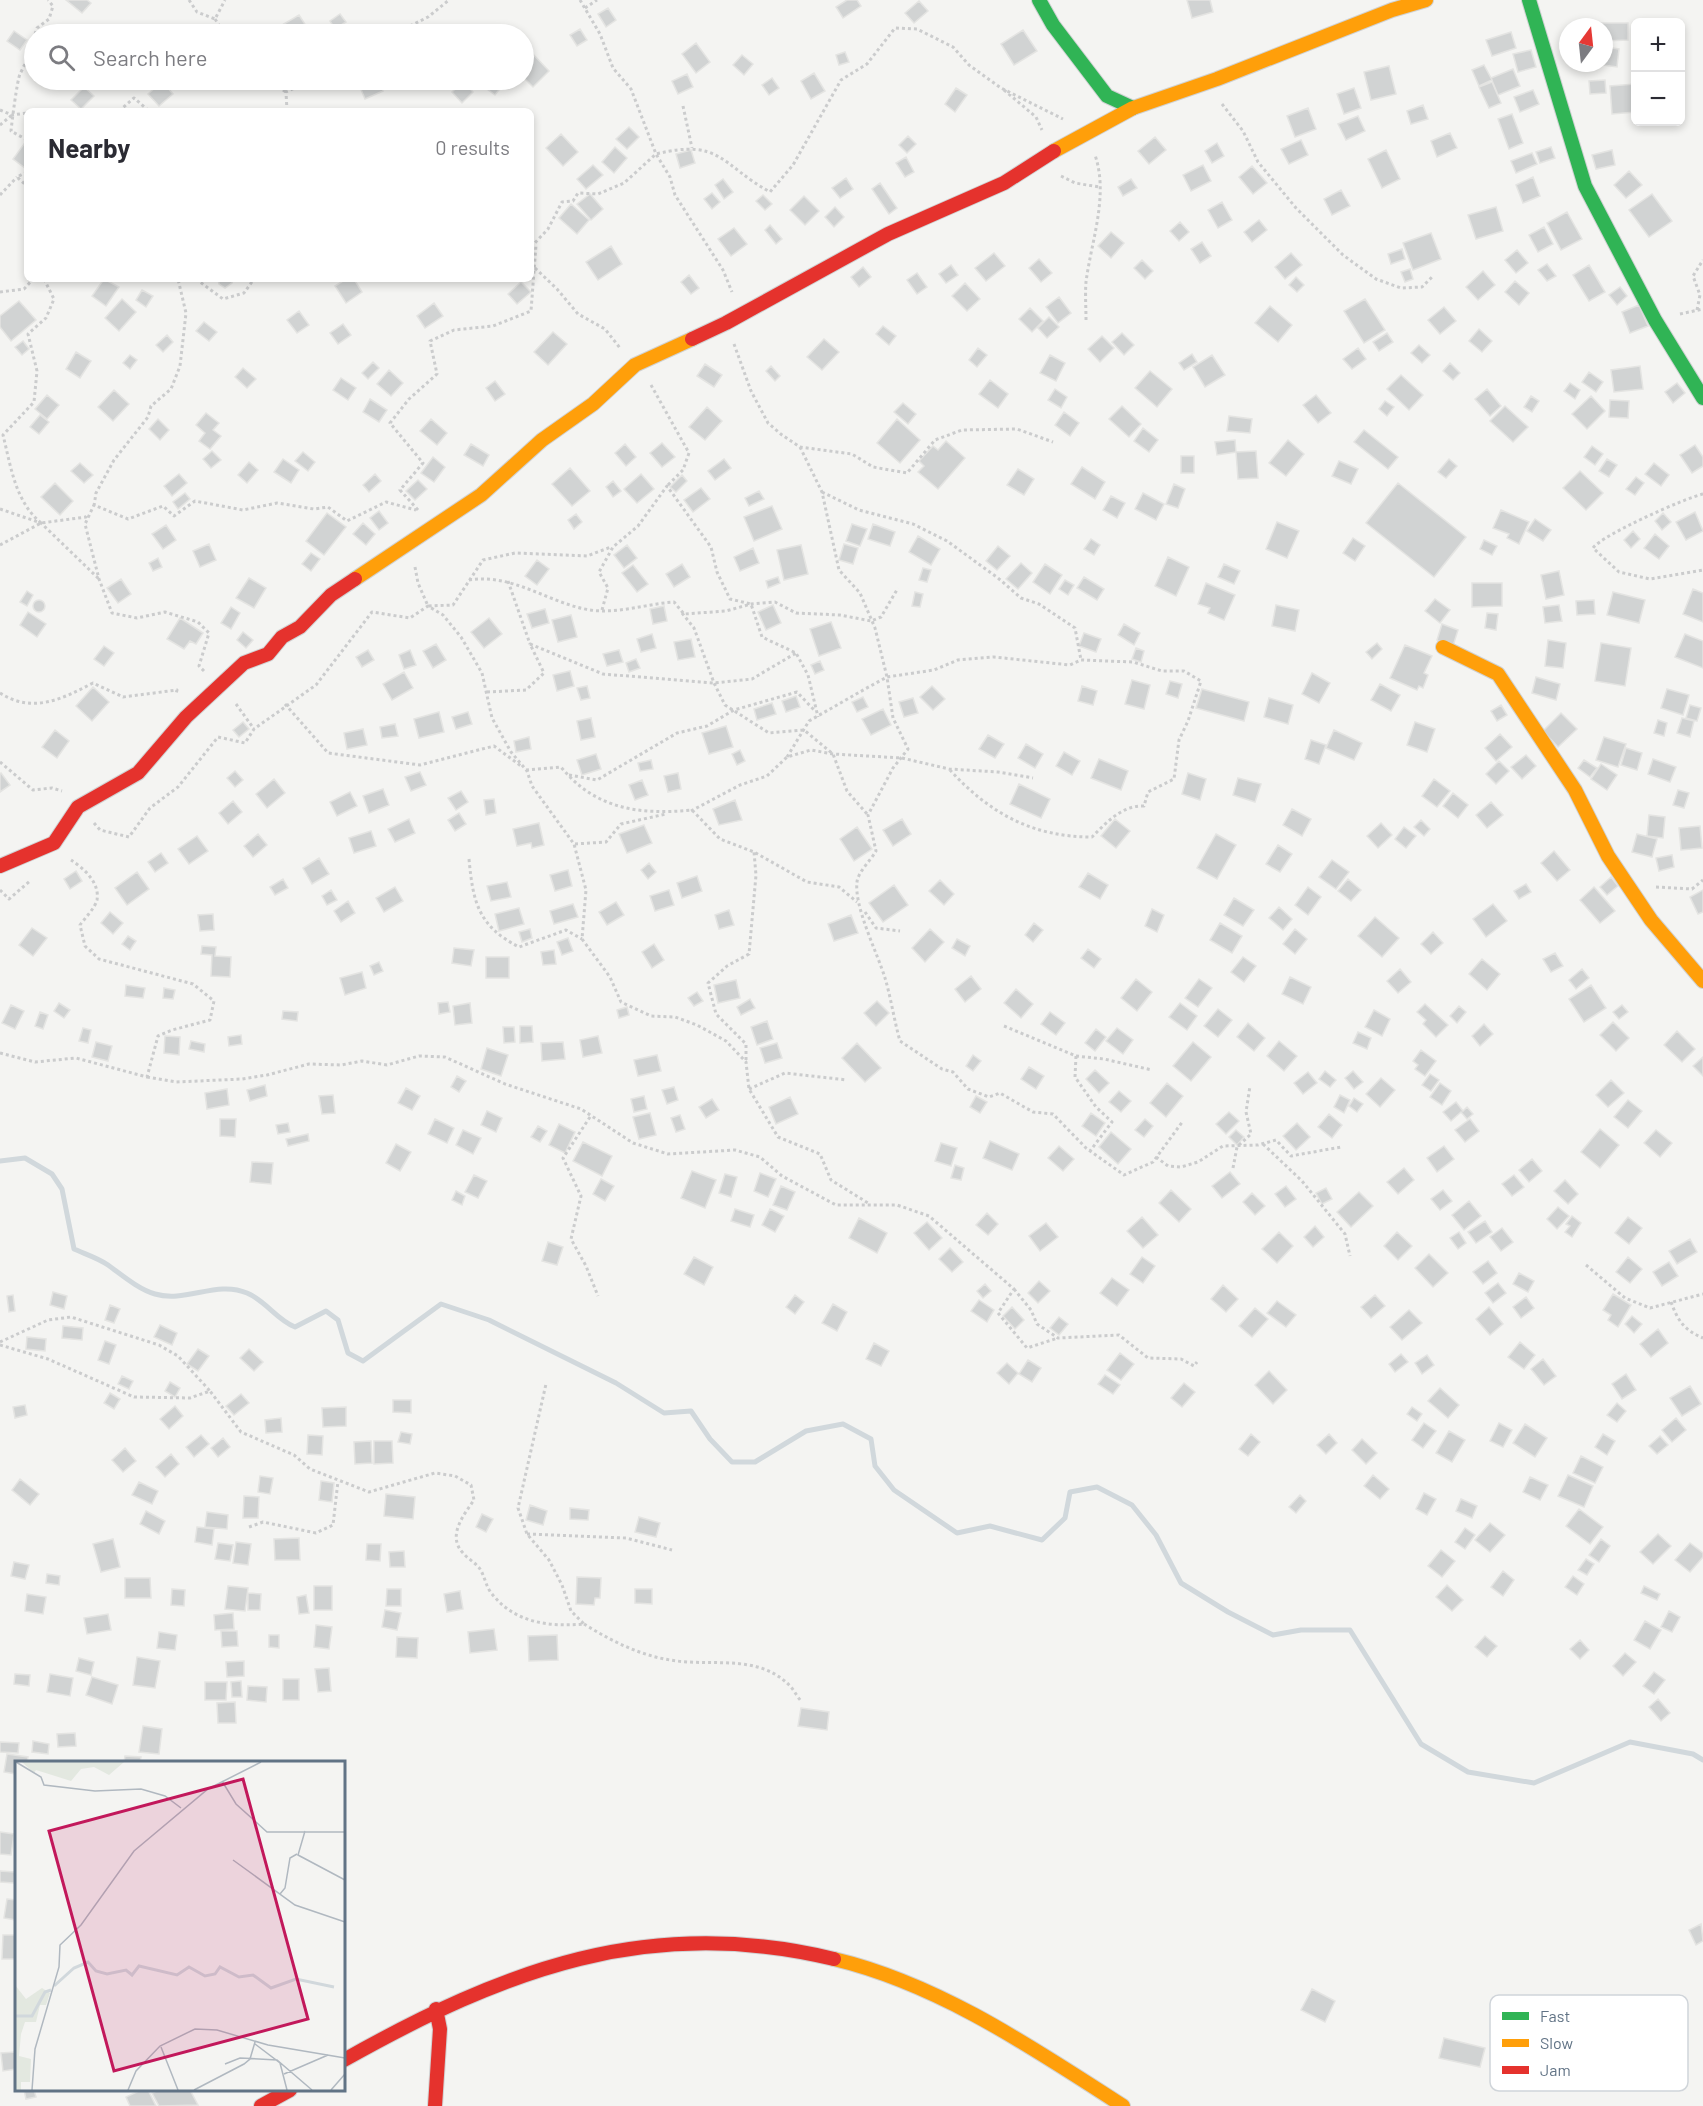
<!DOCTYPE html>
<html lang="en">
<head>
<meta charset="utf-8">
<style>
	body { margin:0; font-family:Barlow,sans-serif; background:#f2f2f3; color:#2b2b33 }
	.controls { position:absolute; right:18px; top:18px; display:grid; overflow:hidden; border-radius:9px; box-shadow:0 3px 9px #0003 }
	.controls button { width:54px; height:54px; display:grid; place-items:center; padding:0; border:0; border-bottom:2px solid #e1e1e2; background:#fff; color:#2b2b33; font:30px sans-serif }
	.compass { position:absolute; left:1559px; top:18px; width:54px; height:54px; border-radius:50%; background:#fff; box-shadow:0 3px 9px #0003; rotate:15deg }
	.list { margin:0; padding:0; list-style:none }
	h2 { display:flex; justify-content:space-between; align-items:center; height:78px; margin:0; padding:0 24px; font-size:26px }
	h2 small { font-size:20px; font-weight:400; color:#7c7c81 }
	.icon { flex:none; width:33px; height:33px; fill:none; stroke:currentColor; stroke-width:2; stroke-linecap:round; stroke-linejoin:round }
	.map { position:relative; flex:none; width:1703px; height:2106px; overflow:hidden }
	.search { position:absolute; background:#fff; box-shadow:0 3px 9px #0003; left:24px; top:24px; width:510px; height:66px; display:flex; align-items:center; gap:15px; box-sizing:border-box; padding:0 21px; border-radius:33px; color:#7c7c81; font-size:22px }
	.panel { position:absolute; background:#fff; box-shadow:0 3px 9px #0003; left:24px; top:108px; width:510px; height:174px; border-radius:9px }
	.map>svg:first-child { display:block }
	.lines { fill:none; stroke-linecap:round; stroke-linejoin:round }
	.stream { stroke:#d1d8dc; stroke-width:5 }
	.building { fill:#d1d3d3; stroke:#e4e4e2; stroke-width:1.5 }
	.fast-casing { stroke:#d0d2d3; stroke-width:16 }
	.slow-casing { stroke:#d0d2d3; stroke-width:16 }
	.jam-casing { stroke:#d0d2d3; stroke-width:16 }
	.path { stroke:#cbcccd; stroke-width:3; stroke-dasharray:3 3; stroke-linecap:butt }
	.fast { stroke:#30b455; stroke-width:14 }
	.slow { stroke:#ff9f0a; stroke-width:14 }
	.jam { stroke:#e5322d; stroke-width:14 }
	.inset-river { fill:none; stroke:#d1d8dc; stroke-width:3 }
	.inset-road { fill:none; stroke:#b0b8c0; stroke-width:1.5 }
	.view { fill:#c2185b; fill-opacity:0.15; stroke:#c2185b; stroke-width:3 }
	.inset-edge { fill:none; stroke:#617385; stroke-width:3 }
	.key { fill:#fff; stroke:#d0d5da; stroke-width:1.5 }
	.key-label { font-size:16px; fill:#617385 }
</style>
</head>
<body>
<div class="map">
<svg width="1703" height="2106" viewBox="0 0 1703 2106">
	<rect width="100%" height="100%" fill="#f4f4f2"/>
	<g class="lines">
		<path class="stream" d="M0 1161 25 1158 52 1174 62 1189 74 1249C85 1254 98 1258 108 1265 122 1275 138 1289 155 1294 186 1303 217 1280 247 1293 266 1301 277 1320 295 1327L326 1311 338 1320 348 1353 363 1361 441 1304 489 1320 616 1383 664 1413 691 1411 710 1439 732 1462H755L806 1431 843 1424 871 1439 875 1466 894 1490 957 1533 990 1526 1042 1540 1065 1518 1070 1492 1097 1487 1132 1505 1156 1535 1181 1583 1228 1612 1273 1635 1301 1630H1350L1421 1744 1468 1772 1534 1783 1630 1742 1693 1754 1703 1760"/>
	</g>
	<path class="building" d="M66 0H87L91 3 82 13Z
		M847 0H857L861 6 843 18 836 7Z
		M1187 0H1210L1213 12 1192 18Z
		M919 1 928 11 914 23 905 13Z
		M608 8 616 20 606 27 598 14Z
		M340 14 346 22 335 29 330 21Z
		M299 15 310 32 288 34 282 25Z
		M1595 23H1628V40L1604 41V27H1595Z
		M580 29 587 40 577 46 570 35Z
		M1023 30 1037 51 1014 65 1001 44Z
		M14 31 27 40 20 50 7 41Z
		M1511 32 1516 48 1492 56 1486 40Z
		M696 43 710 62 696 73 682 54Z
		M1605 47 1619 49 1617 67 1603 65Z
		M1531 50 1536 67 1518 72 1513 54Z
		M531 52 549 71 533 87 524 78V60Z
		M845 52 849 62 839 65 836 55Z
		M742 55 753 64 744 75 733 65Z
		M1484 65 1492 80 1479 86 1472 70Z
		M1389 66 1396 94 1371 100 1364 72Z
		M1513 69 1520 86 1498 95 1491 78Z
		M814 73 825 91 811 99 801 81Z
		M687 74 693 87 678 94 672 81Z
		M772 78 779 88 769 95 762 85Z
		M357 80H378L383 91 365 99Z
		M488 80H493L502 86 495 95 483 86Z
		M1605 80 1606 93 1590 94 1589 81Z
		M162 81 173 94 159 106 148 94Z
		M463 81 473 92 462 103 452 92Z
		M1492 82 1501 103 1489 108 1479 87Z
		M1635 84 1636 112 1612 114 1610 86Z
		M84 87 94 96 81 109 71 100Z
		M956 88 967 95 955 112 945 104Z
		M1354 88 1361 108 1344 114 1337 94Z
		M1533 90 1539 104 1520 112 1514 97Z
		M1423 105 1428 119 1411 124 1407 111Z
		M1308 108 1316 129 1295 137 1287 116Z
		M1512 114 1523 143 1509 149 1498 119Z
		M1358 116 1365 131 1346 140 1338 124Z
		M629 127 639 137 627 149 616 139Z
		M1450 133 1457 148 1437 157 1431 141Z
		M561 134 578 152 563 166 546 148Z
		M908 136 916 144 907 153 899 145Z
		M1155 137 1166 150 1149 164 1138 151Z
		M1301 140 1308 155 1289 164 1281 149Z
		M1217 143 1224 156 1212 163 1205 151Z
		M24 144 27 146 25 168 13 159Z
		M615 147 627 158 614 173 602 162Z
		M1551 147 1555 158 1540 163 1536 152Z
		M691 150 695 163 680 168 676 154Z
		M1386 150 1400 179 1382 188 1368 159Z
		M1612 150 1615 165 1596 169 1592 155Z
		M1532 153 1537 164 1516 173 1511 161Z
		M906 157 914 172 905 177 896 163Z
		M593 165 603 175 586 189 577 179Z
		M1203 165 1211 181 1191 191 1183 175Z
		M1252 166 1267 183 1253 194 1239 177Z
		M1629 171 1642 185 1626 198 1614 185Z
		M1533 177 1540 196 1523 203 1516 185Z
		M846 178 853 189 840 198 832 188Z
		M723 179 733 192 724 199 715 185Z
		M1131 179 1137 188 1123 196 1118 187Z
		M880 183 897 208 889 214 872 189Z
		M1341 190 1350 206 1332 215 1324 199Z
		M712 193 720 202 712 209 704 199Z
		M590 194 603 209 591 220 577 204Z
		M1652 194 1672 221 1649 237 1629 210Z
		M763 195 772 204 765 210 756 201Z
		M804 196 819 211 805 225 790 210Z
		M1222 202 1232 220 1218 228 1208 210Z
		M571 204 589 220 577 234 559 218Z
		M835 207 844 217 834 227 825 217Z
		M1496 207 1503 231 1476 239 1468 215Z
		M1567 212 1582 239 1561 250 1547 223Z
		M1259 220 1267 230 1252 242 1244 232Z
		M1180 222 1189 232 1179 241 1170 231Z
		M770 225 782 239 776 244 765 230Z
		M1544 227 1553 244 1538 252 1529 235Z
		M734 228 747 244 731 256 718 239Z
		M1111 232 1124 243 1111 258 1098 246Z
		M1431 233 1441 259 1413 270 1403 243Z
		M1202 242 1211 256 1200 263 1191 249Z
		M611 246 622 264 598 280 586 262Z
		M1402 249 1405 259 1391 264 1388 254Z
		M1517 250 1528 263 1516 273 1505 260Z
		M994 253 1005 266 986 281 975 268Z
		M1291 253 1302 265 1285 279 1275 267Z
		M1039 259 1052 273 1041 282 1029 268Z
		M1142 260 1153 271 1145 279 1134 268Z
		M1547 264 1556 276 1547 281 1538 270Z
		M951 265 958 275 946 283 939 274Z
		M1589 265 1605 292 1589 301 1573 275Z
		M863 267 871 277 859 287 851 277Z
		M1410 269 1413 279 1405 282 1401 272Z
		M1483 271 1495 285 1478 300 1466 287Z
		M917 273 927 287 917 294 907 280Z
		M689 275 699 288 691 294 681 282Z
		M1296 277 1304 285 1297 292 1289 285Z
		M104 279 119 287 106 306 92 296Z
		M218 279H233L232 283 225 288 219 284Z
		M346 279H354L362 292 346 303 335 286Z
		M1515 281 1529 293 1519 305 1505 292Z
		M521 282 531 292 517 304 508 294Z
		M965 283 980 299 967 311 952 296Z
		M1620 287 1627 296 1617 305 1609 295Z
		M142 290 153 296 146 307 136 300Z
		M1059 297 1071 313 1058 323 1046 307Z
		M122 299 136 312 119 331 105 318Z
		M1365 299 1385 330 1364 343 1344 311Z
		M19 301 36 320 11 341 0 327V316Z
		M434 303 443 316 425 328 417 316Z
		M1639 305 1648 326 1630 333 1622 312Z
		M1270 306 1292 325 1278 342 1255 323Z
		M1444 307 1456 321 1440 334 1428 320Z
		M1030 308 1043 321 1032 332 1019 319Z
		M299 311 309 325 297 333 287 320Z
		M1049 317 1059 327 1047 338 1038 328Z
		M204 322 217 332 209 341 196 331Z
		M343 324 351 335 338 344 330 333Z
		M883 326 896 336 889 345 876 334Z
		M1479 329 1492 341 1482 352 1469 341Z
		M553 332 567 344 548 365 534 352Z
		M1122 333 1134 345 1124 355 1112 342Z
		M1387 333 1393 342 1379 351 1373 342Z
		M167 335 173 342 163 352 156 345Z
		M1102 336 1114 348 1100 362 1088 349Z
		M824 339 839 352 822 370 807 357Z
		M23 341 29 349 22 355 15 347Z
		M1419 345 1430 355 1422 363 1411 353Z
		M978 348 987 355 977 367 969 360Z
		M1358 348 1366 359 1352 369 1343 359Z
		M76 352 91 361 80 378 66 369Z
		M1192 354 1197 362 1184 370 1179 363Z
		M130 355 137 360 130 369 123 363Z
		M1050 355 1065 363 1056 381 1040 373Z
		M1212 355 1225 375 1205 387 1193 367Z
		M373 362 379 368 368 379 362 373Z
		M1450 363 1460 373 1453 380 1443 371Z
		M705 364 722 375 714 387 697 376Z
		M771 366 780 376 775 381 766 371Z
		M1640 366 1643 389 1614 392 1611 370Z
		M243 368 256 379 247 388 235 377Z
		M389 370 403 383 391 396 377 384Z
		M1150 371 1172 389 1157 407 1135 388Z
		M1589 372 1603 382 1596 392 1582 382Z
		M1401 375 1423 395 1409 410 1387 389Z
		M341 378 356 388 348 400 333 390Z
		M990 380 1008 394 998 408 979 394Z
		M495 381 505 394 495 401 486 388Z
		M1570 383 1580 390 1575 399 1564 391Z
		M1677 383 1685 393 1673 403 1665 392Z
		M1055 389 1067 397 1061 408 1048 400Z
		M1487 389 1501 406 1490 416 1475 399Z
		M114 390 129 404 113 421 98 407Z
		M47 395 59 405 47 419 35 409Z
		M1316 395 1331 413 1318 423 1303 405Z
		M1531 396 1539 401 1532 412 1524 407Z
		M1591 396 1605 411 1587 429 1572 414Z
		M370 399 387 410 379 422 363 412Z
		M1610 400 1629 401 1628 418 1609 417Z
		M1385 401 1394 407 1387 416 1379 409Z
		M903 403 916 414 908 424 894 412Z
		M1122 406 1141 424 1129 437 1109 419Z
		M1505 406 1528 427 1513 442 1490 421Z
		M707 407 722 421 705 440 689 427Z
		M1064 412 1079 423 1070 436 1055 425Z
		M206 413 219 423 213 430 221 436 210 449 199 441 205 433 196 425Z
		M40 415 49 422 39 434 30 427Z
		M1229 416 1252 419 1250 433 1227 431Z
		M158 419 169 430 160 440 149 429Z
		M431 419 447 433 437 445 420 431Z
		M897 419 920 440 900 463 877 443Z
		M1143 428 1158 440 1149 452 1134 441Z
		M1364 430 1398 457 1388 469 1354 442Z
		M1235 440 1236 452 1217 455 1215 442Z
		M1288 440 1304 454 1286 476 1269 463Z
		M946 441 965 458 938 489 918 472 924 466 919 461 933 446 938 450Z
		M662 443 675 457 662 467 650 453Z
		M471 444 489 455 483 466 464 455Z
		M625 444 636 457 626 466 615 453Z
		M1695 445 1703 457V466L1692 473 1680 455Z
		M1592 446 1603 454 1595 465 1584 457Z
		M212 451 221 460 211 468 203 459Z
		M1256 451 1258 478 1238 479 1236 452Z
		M303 452 315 462 308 471 295 461Z
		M1181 456H1194V473H1181Z
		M433 457 445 467 434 482 421 473Z
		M283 459 299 470 291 483 274 472Z
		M724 459 731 468 715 480 708 471Z
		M1449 459 1457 466 1446 478 1438 472Z
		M1607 459 1617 465 1609 477 1599 471Z
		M1339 461 1358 469 1351 484 1332 476Z
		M249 462 258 470 247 483 238 475Z
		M80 463 93 475 84 483 71 471Z
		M1654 463 1669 475 1661 486 1645 474Z
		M1082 467 1105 482 1095 499 1071 484Z
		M570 468 590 491 572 506 552 484Z
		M1018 469 1034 479 1024 495 1007 485Z
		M1580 471 1603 493 1586 510 1563 488Z
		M179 474 187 483 172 496 164 486Z
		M375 474 381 481 369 492 363 485Z
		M641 474 654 489 637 503 624 489Z
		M682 475 687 481 676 492 670 487Z
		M1636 477 1644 483 1635 495 1626 489Z
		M418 480 427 489 415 500 406 491Z
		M613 481 621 491 613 497 606 487Z
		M55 483 73 501 60 515 41 497Z
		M1398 483 1466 537 1434 577 1366 523Z
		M1174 484 1185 489 1178 508 1166 504Z
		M701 488 710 499 693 512 684 500Z
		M759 491 764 499 749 506 745 498Z
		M185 493 190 499 178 509 173 502Z
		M1143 493 1164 504 1156 520 1135 509Z
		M1111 496 1125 503 1117 518 1103 510Z
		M772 506 782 529 754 541 744 517Z
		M1501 510 1529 522 1519 544 1507 538 1509 534 1493 528Z
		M379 511 388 523 379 530 370 518Z
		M1695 512 1703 531 1686 540 1676 522Z
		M327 513 346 527 324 555 306 541Z
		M1663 513 1671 522 1662 530 1655 521Z
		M576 514 582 522 574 529 568 520Z
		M1535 519 1551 530 1543 541 1527 531Z
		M1277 522 1299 531 1287 558 1266 549Z
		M363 523 375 534 366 545 353 534Z
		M852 524 867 529 860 546 846 541Z
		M873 524 895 532 890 546 868 539Z
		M166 525 176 540 163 549 152 534Z
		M1633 531 1640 539 1631 548 1624 540Z
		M1655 534 1669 546 1659 559 1644 548Z
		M918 536 940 549 931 565 909 552Z
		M1353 538 1365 546 1355 561 1343 553Z
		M1091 539 1100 545 1094 555 1084 549Z
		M1484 540 1497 546 1492 555 1480 549Z
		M209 544 216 560 200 567 193 551Z
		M844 544 858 548 853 564 839 560Z
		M627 545 637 558 624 568 614 555Z
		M801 545 808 574 784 580 777 550Z
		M998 546 1010 556 997 570 986 561Z
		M753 548 759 563 740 571 734 557Z
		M311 553 320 559 311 571 302 564Z
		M1168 557 1189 567 1176 596 1155 586Z
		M158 558 162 567 153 571 149 563Z
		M537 560 549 569 537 585 525 576Z
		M1021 563 1032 573 1018 589 1006 579Z
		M682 564 690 577 674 587 666 574Z
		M1045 564 1062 575 1050 594 1033 582Z
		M1224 564 1240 571 1234 584 1218 577Z
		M633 565 648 584 637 592 622 573Z
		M923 568 931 570 927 582 919 580Z
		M1559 571 1564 595 1546 599 1541 575Z
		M778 577 780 583 768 588 766 581Z
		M1084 577 1104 589 1097 600 1077 588Z
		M249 578 266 588 254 608 236 598Z
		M121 579 131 594 118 603 107 588Z
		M1065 580 1074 585 1068 595 1059 589Z
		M1206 583 1235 595 1224 620 1208 613 1210 608 1198 604Z
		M1472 583H1502V606L1472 607Z
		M1693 589 1703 593V622L1683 614Z
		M27 591 33 595 27 606 20 602Z
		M915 592 923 594 920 607 912 606Z
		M1613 592 1645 600 1639 623 1607 615Z
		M1435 599 1450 610 1440 623 1425 611Z
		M1594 600 1595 614 1577 615 1576 601Z
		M33 606a6 6 0 1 1 12 0a6 6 0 1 1-12 0Z
		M773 605 781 623 766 630 758 612Z
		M1276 605 1299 610 1295 631 1272 626Z
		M1559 605 1562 621 1545 623 1543 607Z
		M664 606 667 621 653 624 650 609Z
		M231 607 240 613 231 629 221 623Z
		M545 609 549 623 532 628 527 614Z
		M28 612 46 624 37 637 20 625Z
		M1487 613 1498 614 1496 630 1485 628Z
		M571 615 577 637 558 642 552 620Z
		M180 618 203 633 196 644 190 641 184 649 167 639Z
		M489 618 502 634 484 648 471 632Z
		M831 622 841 648 819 656 810 629Z
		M1124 624 1140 633 1134 645 1118 635Z
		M1442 624 1458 630 1453 646 1437 640Z
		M243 632 253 640 246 648 237 640Z
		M1084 633 1101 639 1096 652 1079 646Z
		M652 634 656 648 641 652 637 639Z
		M1685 634 1703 641V668L1675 657Z
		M691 639 695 657 678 660 674 642Z
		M1548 640 1566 643 1563 668 1545 666Z
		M1377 643 1382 649 1372 659 1366 652Z
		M1601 643 1631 648 1625 686 1595 681Z
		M436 644 446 660 433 668 423 651Z
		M1405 645 1432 656 1424 673 1428 675 1423 688 1419 686 1417 690 1390 678Z
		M104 646 114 653 104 666 94 659Z
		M1136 648 1144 651 1141 662 1132 659Z
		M368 650 374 660 362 667 356 657Z
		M410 650 416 665 404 669 399 655Z
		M619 650 623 662 607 666 603 654Z
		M636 659 640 668 629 672 626 663Z
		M820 661 824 670 815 674 811 665Z
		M570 671 574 686 557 691 553 675Z
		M404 672 413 688 392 700 383 684Z
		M1312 673 1330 683 1319 703 1302 694Z
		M1536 677 1560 684 1556 700 1532 693Z
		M1132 680 1150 685 1144 709 1125 704Z
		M1170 681 1182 684 1178 698 1166 694Z
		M1380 684 1400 695 1391 711 1371 700Z
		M587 686 590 698 581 700 577 688Z
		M932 686 945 699 933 710 920 697Z
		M1082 686 1097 691 1093 705 1078 701Z
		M93 687 109 702 92 721 76 706Z
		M1202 689 1249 702 1244 721 1196 708Z
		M1667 689 1689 695 1683 715 1661 708Z
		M796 696 800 707 786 712 782 701Z
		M863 697 868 707 857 712 852 702Z
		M913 698 918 713 904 717 899 702Z
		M1269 698 1293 705 1288 724 1264 717Z
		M772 703 776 714 757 720 754 709Z
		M1501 705 1507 715 1497 721 1491 711Z
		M1690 705 1701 708 1697 721 1686 718Z
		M883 709 891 725 871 735 862 719Z
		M439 712 444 732 419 738 414 719Z
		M468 712 472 724 456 729 452 717Z
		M1561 713 1577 729 1558 747 1543 731Z
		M591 718 595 737 581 740 577 721Z
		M1682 718 1694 721 1690 737 1677 733Z
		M1658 720 1667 723 1664 736 1654 733Z
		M243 722 249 729 239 737 233 730Z
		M1415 722 1435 729 1427 752 1407 745Z
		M395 724 398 736 382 738 380 727Z
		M726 726 733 747 709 754 702 733Z
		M363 729 367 745 347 749 344 733Z
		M55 730 69 741 57 758 42 747Z
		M1334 730 1362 743 1354 760 1326 748Z
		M1500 734 1512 747 1496 761 1485 748Z
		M988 735 1004 744 995 758 979 749Z
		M529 737 531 749 516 752 514 741Z
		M1604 737 1626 744 1618 767 1596 760Z
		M1311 740 1326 745 1319 764 1305 759Z
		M1026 744 1043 754 1035 768 1018 758Z
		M1626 748 1642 753 1637 770 1621 765Z
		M740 750 745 761 737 765 732 754Z
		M1064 752 1080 761 1072 775 1056 766Z
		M596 754 601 769 582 775 577 760Z
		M1526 755 1536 766 1522 779 1511 767Z
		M1099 759 1128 771 1121 790 1091 778Z
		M1653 759 1676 767 1670 782 1648 774Z
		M651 760 653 769 640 771 638 763Z
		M1584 760 1597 768 1590 777 1578 768Z
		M1499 761 1509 771 1496 784 1486 774Z
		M1601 764 1617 775 1607 790 1591 779Z
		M235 771 243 780 235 787 227 778Z
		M420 772 426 785 411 791 405 777Z
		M1 773 10 785 0 792V774Z
		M678 773 681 789 668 792 664 776Z
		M1188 773 1206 779 1200 800 1182 794Z
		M1238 778 1261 784 1255 802 1233 795Z
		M274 779 285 793 267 808 256 794Z
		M1434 779 1450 791 1437 807 1422 796Z
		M642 780 648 795 635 800 629 785Z
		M1019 784 1050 799 1041 818 1010 804Z
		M383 789 389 805 369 813 363 796Z
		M1678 790 1689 793 1684 808 1673 805Z
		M461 791 468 802 456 810 448 798Z
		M350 792 357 806 337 816 330 802Z
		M1453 793 1468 805 1458 818 1443 806Z
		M494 799 496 813 486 815 484 800Z
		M735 800 742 820 719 825 713 809Z
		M233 801 242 812 228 824 219 813Z
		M1491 802 1503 815 1487 828 1476 815Z
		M1292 809 1311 819 1302 836 1283 825Z
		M459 813 466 824 455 831 448 820Z
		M1649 815 1665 817 1663 838 1647 836Z
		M409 819 415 833 395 842 388 829Z
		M902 819 911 834 893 846 883 830Z
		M1115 819 1130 831 1116 848 1101 836Z
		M1421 820 1430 829 1424 836 1414 827Z
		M539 823 544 845 532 848 531 843 517 846 513 829Z
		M1381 823 1392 835 1378 848 1367 836Z
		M644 825 652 843 627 853 619 834Z
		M1700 826 1702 848 1681 850 1679 828Z
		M857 827 872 849 854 861 840 839Z
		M1404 827 1416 836 1406 848 1395 839Z
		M371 831 376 846 354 853 349 838Z
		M258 834 267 845 253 857 244 846Z
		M1216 834 1236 845 1217 879 1197 868Z
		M1637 834 1657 839 1652 857 1632 852Z
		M197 836 208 851 189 864 178 849Z
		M1278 845 1292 854 1280 872 1266 864Z
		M1554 851 1570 870 1557 881 1541 863Z
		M161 853 168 863 155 872 148 862Z
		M1672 855 1674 867 1659 871 1656 858Z
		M319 858 329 874 312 884 303 868Z
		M1332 860 1349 872 1336 889 1319 877Z
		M649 863 656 872 648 879 641 870Z
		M568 870 572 886 555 891 550 875Z
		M76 871 82 881 70 889 64 879Z
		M137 872 149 889 127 905 115 888Z
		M1088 873 1108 885 1100 899 1079 887Z
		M697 876 702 891 682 898 677 883Z
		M1611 877 1618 886 1607 895 1600 887Z
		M283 879 288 888 275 895 270 887Z
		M1348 879 1361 890 1351 901 1338 891Z
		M940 880 954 894 944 905 929 891Z
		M507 882 511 897 491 901 487 886Z
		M1526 884 1531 892 1519 899 1514 891Z
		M894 885 908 905 883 922 869 903Z
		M395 887 403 901 384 912 376 898Z
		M1308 887 1321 897 1308 915 1295 905Z
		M1594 887 1615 911 1600 923 1580 900Z
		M331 890 337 900 327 905 322 896Z
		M669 890 674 905 655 911 650 896Z
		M1703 890V912L1698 914 1690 897Z
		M1234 898 1254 910 1243 926 1224 915Z
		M348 901 355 913 341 922 334 911Z
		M616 902 624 915 607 925 599 912Z
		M573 904 578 917 554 924 550 911Z
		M1493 904 1507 921 1486 937 1473 919Z
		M1279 907 1292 919 1283 930 1269 918Z
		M519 908 524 924 499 931 495 914Z
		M1152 909 1164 915 1157 932 1145 926Z
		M729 910 734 925 719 929 715 915Z
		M110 912 123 923 113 934 101 923Z
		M213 914 214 930 200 931 198 915Z
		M851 915 858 933 834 941 828 924Z
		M1375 917 1399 938 1382 957 1358 936Z
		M1034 923 1043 930 1033 942 1025 935Z
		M1220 923 1242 936 1232 953 1210 940Z
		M32 928 47 938 33 956 19 945Z
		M530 929 532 938 522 942 519 932Z
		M930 929 944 942 925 962 912 948Z
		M1295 929 1307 939 1295 954 1283 944Z
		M1433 932 1443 943 1431 954 1421 944Z
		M128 936 136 941 130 950 122 944Z
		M568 938 573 951 562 955 557 942Z
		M957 939 970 946 965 956 952 948Z
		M654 944 664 960 652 968 642 952Z
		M202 946 216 947 215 956 231 957 230 977 211 976 212 955 201 954Z
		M454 948 474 950 471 966 452 963Z
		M1088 949 1101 959 1094 968 1081 958Z
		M554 950 556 964 543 965 541 952Z
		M1555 953 1563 966 1551 972 1543 959Z
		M486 957H509V978H486Z
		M1243 957 1256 966 1244 982 1231 972Z
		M1482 959 1500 974 1487 990 1469 974Z
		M379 962 383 971 374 975 370 966Z
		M1400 969 1411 982 1398 993 1387 981Z
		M1582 969 1589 978 1576 989 1569 980Z
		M362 972 366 988 345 995 340 978Z
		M971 976 981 989 965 1002 955 989Z
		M1290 977 1311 987 1303 1004 1282 994Z
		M1136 979 1152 992 1137 1011 1121 998Z
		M1199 979 1212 988 1198 1007 1185 998Z
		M736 980 740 998 718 1003 714 985Z
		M126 985 145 988 143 998 125 996Z
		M1591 985 1606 1008 1584 1022 1569 999Z
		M164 988 175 990 173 999 163 998Z
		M1016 989 1033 1004 1021 1018 1004 1003Z
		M697 992 703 1001 694 1006 688 998Z
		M750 999 755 1008 741 1015 737 1007Z
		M877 1001 889 1013 876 1026 864 1013Z
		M448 1002 450 1012 439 1014 438 1003Z
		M59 1003 70 1010 64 1018 54 1011Z
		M470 1003 472 1023 455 1025 453 1006Z
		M1180 1003 1197 1016 1187 1030 1169 1017Z
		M1425 1004 1448 1025 1436 1037 1423 1024 1426 1020 1417 1012Z
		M11 1005 24 1011 15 1029 2 1023Z
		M1622 1005 1628 1012 1619 1019 1613 1012Z
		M1459 1006 1466 1012 1457 1023 1450 1016Z
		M627 1007 629 1015 619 1018 617 1010Z
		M1218 1009 1232 1020 1218 1037 1204 1026Z
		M1374 1010 1390 1019 1382 1036 1365 1027Z
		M283 1011 298 1012 297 1021 282 1019Z
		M40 1012 48 1015 43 1029 35 1026Z
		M1050 1012 1065 1023 1056 1035 1041 1024Z
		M767 1021 773 1039 757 1045 751 1027Z
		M1613 1022 1629 1038 1616 1051 1600 1035Z
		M1248 1023 1265 1038 1254 1051 1237 1037Z
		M1484 1024 1493 1034 1480 1046 1472 1036Z
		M520 1026H532L533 1042 520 1043Z
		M503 1027H514L515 1042 504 1043Z
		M83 1028 91 1030 88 1043 79 1041Z
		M1117 1028 1133 1040 1123 1054 1106 1041Z
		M1096 1029 1106 1037 1095 1051 1085 1043Z
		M1677 1031 1695 1049 1682 1062 1664 1045Z
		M1358 1032 1371 1038 1367 1049 1353 1043Z
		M241 1035 242 1044 229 1046 228 1037Z
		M165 1036 180 1037 179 1055 164 1053Z
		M598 1036 602 1053 583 1057 580 1040Z
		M191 1041 205 1044 204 1052 189 1049Z
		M1279 1041 1297 1056 1284 1071 1267 1056Z
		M96 1042 112 1046 108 1061 92 1057Z
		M563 1042 565 1059 542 1061 541 1043Z
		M1193 1042 1211 1057 1191 1081 1173 1066Z
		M777 1043 782 1058 765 1063 760 1048Z
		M857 1043 881 1068 865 1082 842 1058Z
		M487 1048 508 1055 501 1076 481 1069Z
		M1421 1050 1436 1061 1425 1076 1415 1069 1418 1065 1413 1061Z
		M657 1055 661 1071 638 1076 634 1060Z
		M973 1055 981 1061 973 1071 966 1066Z
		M1703 1057V1076L1693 1066Z
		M1029 1067 1044 1076 1036 1089 1021 1079Z
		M1095 1070 1109 1083 1099 1093 1086 1079Z
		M1325 1071 1336 1080 1330 1087 1319 1079Z
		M1353 1071 1363 1082 1354 1089 1345 1078Z
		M1308 1072 1317 1083 1303 1094 1294 1083Z
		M1430 1074 1439 1080 1431 1091 1422 1085Z
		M457 1076 466 1081 459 1092 451 1087Z
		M1381 1078 1395 1090 1380 1107 1366 1094Z
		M1611 1080 1624 1093 1608 1107 1596 1095Z
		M1167 1083 1183 1096 1166 1117 1150 1103Z
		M1440 1083 1451 1091 1442 1105 1430 1097Z
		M265 1085 267 1096 250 1101 247 1090Z
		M674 1087 678 1100 667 1104 662 1090Z
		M406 1088 420 1096 412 1110 398 1103Z
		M227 1089 229 1105 207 1109 205 1093Z
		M1119 1091 1131 1101 1121 1112 1109 1102Z
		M333 1095 335 1113 322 1114 319 1096Z
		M1340 1095 1350 1100 1344 1113 1334 1107Z
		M644 1096 647 1109 634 1112 631 1099Z
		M976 1096 987 1102 980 1113 970 1107Z
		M790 1097 798 1114 776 1124 769 1107Z
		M1354 1098 1363 1104 1357 1112 1349 1106Z
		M712 1099 719 1110 706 1118 699 1107Z
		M1628 1100 1642 1111 1628 1128 1614 1117Z
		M1456 1102 1463 1111 1467 1107 1473 1114 1467 1119 1461 1112 1451 1121 1443 1112Z
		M487 1111 502 1118 496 1132 481 1125Z
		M1229 1112 1239 1121 1226 1134 1216 1124Z
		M650 1113 656 1135 639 1139 633 1117Z
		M1091 1113 1105 1123 1096 1136 1082 1126Z
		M1329 1114 1342 1125 1332 1138 1318 1127Z
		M680 1115 685 1129 676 1132 671 1118Z
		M220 1119H236L235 1137 220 1136Z
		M435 1119 454 1128 447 1143 428 1134Z
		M1145 1119 1153 1126 1144 1137 1135 1130Z
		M1470 1119 1479 1131 1465 1142 1455 1130Z
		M288 1123 290 1132 278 1134 276 1125Z
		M1297 1123 1310 1137 1296 1150 1283 1136Z
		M559 1124 575 1132 565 1153 549 1145Z
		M538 1126 547 1131 540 1142 531 1137Z
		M1600 1129 1619 1145 1600 1168 1581 1152Z
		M463 1130 481 1138 473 1154 456 1145Z
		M1236 1130 1244 1137 1237 1145 1229 1137Z
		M1656 1130 1672 1143 1660 1157 1644 1143Z
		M1111 1132 1131 1149 1118 1164 1099 1147Z
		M308 1134 309 1141 288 1146 286 1139Z
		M990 1141 1019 1154 1012 1170 983 1158Z
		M583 1142 612 1156 602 1176 573 1161Z
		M941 1143 957 1148 951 1166 935 1161Z
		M396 1144 411 1152 400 1171 386 1163Z
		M1059 1146 1074 1159 1063 1171 1048 1158Z
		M1444 1146 1454 1159 1437 1172 1427 1158Z
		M1532 1159 1542 1171 1529 1182 1519 1170Z
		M252 1162 273 1163 271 1184 250 1182Z
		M955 1165 964 1168 961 1180 951 1178Z
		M1404 1168 1414 1180 1398 1194 1387 1182Z
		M692 1171 716 1180 705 1208 681 1198Z
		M1230 1172 1240 1184 1222 1198 1212 1186Z
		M760 1173 776 1179 768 1197 754 1191Z
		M725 1174 737 1177 731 1197 719 1193Z
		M474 1175 487 1181 478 1198 465 1192Z
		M1514 1175 1524 1187 1512 1196 1502 1184Z
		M601 1179 614 1186 605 1201 593 1194Z
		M1565 1180 1578 1194 1568 1204 1554 1191Z
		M781 1186 795 1192 787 1210 773 1205Z
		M1286 1186 1296 1199 1285 1207 1275 1194Z
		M1326 1188 1332 1199 1322 1204 1316 1193Z
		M1171 1190 1191 1209 1179 1222 1159 1203Z
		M1443 1190 1452 1201 1440 1210 1431 1199Z
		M456 1191 465 1196 462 1205 452 1200Z
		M1359 1192 1373 1206 1351 1227 1337 1212Z
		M1252 1193 1265 1206 1255 1215 1243 1202Z
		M1469 1201 1481 1216 1464 1230 1452 1215Z
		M1558 1207 1569 1216 1557 1229 1547 1219Z
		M735 1209 754 1215 750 1227 731 1221Z
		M770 1209 784 1216 775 1232 762 1225Z
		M987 1213 998 1224 988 1235 976 1225Z
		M1572 1216 1581 1223 1572 1237 1565 1232 1570 1226 1566 1224Z
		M1142 1217 1158 1235 1143 1248 1127 1231Z
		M1628 1217 1642 1228 1629 1244 1615 1233Z
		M859 1218 887 1233 877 1253 849 1238Z
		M1485 1221 1492 1232 1476 1243 1468 1232Z
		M927 1222 942 1238 929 1250 914 1233Z
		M1046 1223 1058 1237 1040 1251 1029 1236Z
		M1315 1226 1324 1237 1313 1247 1304 1237Z
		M1502 1228 1513 1242 1501 1251 1490 1237Z
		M1279 1232 1293 1246 1277 1263 1262 1249Z
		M1397 1232 1412 1246 1398 1260 1384 1246Z
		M1459 1232 1466 1243 1458 1249 1450 1238Z
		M1690 1239 1697 1252 1677 1264 1669 1251Z
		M548 1242 563 1247 557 1265 542 1261Z
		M950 1248 963 1262 952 1272 939 1259Z
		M1429 1254 1448 1273 1433 1287 1415 1268Z
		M694 1257 713 1267 704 1285 684 1274Z
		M1142 1257 1155 1266 1143 1283 1130 1274Z
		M1628 1257 1642 1269 1630 1283 1616 1272Z
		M1488 1261 1497 1273 1483 1284 1473 1272Z
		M1669 1262 1678 1276 1662 1286 1653 1272Z
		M1519 1273 1534 1281 1528 1292 1513 1284Z
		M1112 1278 1129 1290 1117 1306 1100 1293Z
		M1039 1281 1050 1291 1038 1303 1028 1293Z
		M1498 1283 1506 1293 1493 1303 1485 1293Z
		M985 1284 991 1291 983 1298 977 1291Z
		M1223 1285 1238 1299 1226 1312 1211 1299Z
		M53 1292 67 1296 64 1309 50 1305Z
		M1613 1294 1631 1305 1618 1327 1608 1320 1611 1315 1603 1310Z
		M13 1295 15 1311 9 1312 7 1296Z
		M795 1295 804 1302 795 1314 786 1307Z
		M1375 1295 1385 1306 1371 1318 1361 1307Z
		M1526 1297 1534 1308 1521 1318 1513 1307Z
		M979 1300 994 1310 987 1322 971 1311Z
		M1277 1301 1296 1315 1286 1327 1267 1313Z
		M833 1304 847 1312 837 1331 822 1323Z
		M110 1305 120 1309 114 1323 105 1320Z
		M1012 1307 1024 1320 1015 1329 1003 1316Z
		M1489 1307 1503 1324 1490 1335 1476 1319Z
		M1255 1308 1268 1319 1252 1337 1239 1326Z
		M1409 1310 1422 1323 1402 1340 1390 1327Z
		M1632 1316 1642 1324 1634 1333 1625 1324Z
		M1059 1317 1068 1324 1059 1335 1050 1328Z
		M160 1325 177 1333 172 1345 154 1337Z
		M63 1326 83 1328 82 1340 62 1338Z
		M1658 1329 1668 1343 1651 1357 1640 1344Z
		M27 1337 46 1339 45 1351 26 1349Z
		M105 1341 116 1345 109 1364 98 1360Z
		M1520 1342 1535 1355 1524 1369 1508 1357Z
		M874 1343 889 1351 881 1366 866 1359Z
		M198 1349 209 1356 198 1371 187 1364Z
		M249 1349 263 1362 254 1371 240 1358Z
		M1120 1353 1134 1364 1121 1380 1107 1370Z
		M1401 1354 1408 1362 1395 1372 1389 1364Z
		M1427 1355 1434 1365 1422 1374 1415 1363Z
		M1543 1359 1556 1376 1544 1385 1531 1369Z
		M1028 1360 1041 1368 1032 1382 1019 1374Z
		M1007 1363 1018 1373 1009 1384 997 1373Z
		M1269 1371 1287 1390 1273 1404 1255 1385Z
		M1626 1374 1636 1390 1622 1399 1612 1384Z
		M1105 1375 1120 1385 1113 1394 1098 1384Z
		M122 1376 133 1381 129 1389 118 1384Z
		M170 1382 180 1388 175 1397 165 1391Z
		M1184 1383 1195 1392 1182 1407 1171 1398Z
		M1690 1386 1701 1404 1682 1416 1670 1398Z
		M1440 1388 1459 1405 1448 1418 1428 1401Z
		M110 1393 120 1399 114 1409 104 1403Z
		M241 1394 249 1403 234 1415 226 1406Z
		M393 1400H411V1413L393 1412Z
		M1617 1403 1626 1411 1617 1422 1607 1415Z
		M25 1405 27 1415 15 1418 13 1407Z
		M175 1406 183 1416 169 1429 160 1419Z
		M346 1407V1426L323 1427 322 1408Z
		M1412 1407 1422 1414 1417 1421 1407 1414Z
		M281 1418 282 1432 266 1433 265 1420Z
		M1676 1418 1686 1430 1672 1442 1662 1430Z
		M1424 1423 1436 1431 1423 1448 1412 1440Z
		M1499 1423 1512 1430 1503 1447 1490 1441Z
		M1525 1424 1547 1438 1535 1457 1513 1443Z
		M1449 1431 1465 1440 1452 1462 1436 1453Z
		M401 1432 412 1434 410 1444 398 1442Z
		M1251 1434 1260 1442 1248 1456 1239 1449Z
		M1329 1434 1337 1443 1326 1454 1317 1445Z
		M1603 1434 1615 1441 1607 1455 1595 1447Z
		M201 1435 209 1444 194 1457 186 1447Z
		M308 1435 323 1436 322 1455 307 1454Z
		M1660 1436 1668 1445 1657 1454 1649 1446Z
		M223 1438 230 1447 218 1457 211 1448Z
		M1362 1439 1377 1453 1366 1464 1352 1450Z
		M371 1441 372 1463 355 1464 354 1442Z
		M374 1441H392L393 1463 374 1464Z
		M125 1448 136 1461 123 1472 112 1460Z
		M171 1454 179 1464 165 1477 156 1467Z
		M1581 1456 1603 1467 1595 1483 1573 1473Z
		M1373 1475 1389 1489 1380 1499 1364 1486Z
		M1568 1475 1593 1486 1584 1507 1558 1496Z
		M260 1476 273 1478 270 1494 258 1492Z
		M1530 1477 1548 1485 1540 1500 1523 1492Z
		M20 1479 39 1494 30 1505 12 1490Z
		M321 1481 334 1483 332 1502 319 1500Z
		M139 1482 158 1491 152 1504 132 1495Z
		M1424 1493 1436 1499 1427 1515 1416 1509Z
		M386 1494 415 1497 413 1519 384 1516Z
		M1300 1495 1306 1501 1296 1513 1289 1507Z
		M244 1496 259 1497 258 1518H243Z
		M1461 1499 1477 1506 1472 1518 1456 1511Z
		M530 1505 547 1511 543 1525 526 1520Z
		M570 1508 589 1510 588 1520 570 1519Z
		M1579 1509 1603 1527 1590 1544 1566 1526Z
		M146 1511 165 1521 159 1534 140 1524Z
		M207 1512 228 1515 227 1529 205 1527Z
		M482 1514 493 1519 486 1532 476 1527Z
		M639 1517 660 1523 656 1537 635 1532Z
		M1490 1523 1505 1535 1490 1552 1475 1540Z
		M197 1527 214 1529 212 1545 195 1542Z
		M1465 1528 1475 1535 1465 1549 1455 1542Z
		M1658 1534 1671 1546 1653 1564 1640 1552Z
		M299 1538 300 1560H275L274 1539Z
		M113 1539 120 1567 101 1572 93 1544Z
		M1601 1539 1610 1546 1599 1562 1589 1555Z
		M236 1542 251 1544 248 1565 233 1563Z
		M218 1543 233 1545 230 1561 215 1559Z
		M1690 1543 1703 1553V1557L1690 1572 1675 1560Z
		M367 1544H381L380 1561 366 1560Z
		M1441 1550 1455 1561 1442 1577 1428 1566Z
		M404 1551 405 1567H390L389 1552Z
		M1586 1559 1594 1564 1587 1575 1578 1570Z
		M14 1562 29 1565 25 1579 11 1576Z
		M1503 1571 1514 1580 1503 1596 1491 1587Z
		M47 1574 60 1576 59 1585 46 1583Z
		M1573 1576 1584 1584 1577 1595 1565 1587Z
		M577 1577 601 1578 600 1598H595L594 1605 576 1604Z
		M125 1578H150L151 1598H125Z
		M1447 1585 1463 1600 1452 1611 1436 1597Z
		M228 1586 248 1588 245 1611 225 1609Z
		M314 1586H332V1610H314Z
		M1644 1586 1660 1594 1657 1600 1641 1593Z
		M172 1589 185 1590 184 1606 171 1605Z
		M387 1589H401V1606H386Z
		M635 1589H652V1604L635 1603Z
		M460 1591 463 1609 447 1612 444 1594Z
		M248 1593 261 1594 260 1610H248Z
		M27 1594 46 1597 43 1614 25 1611Z
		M306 1595 309 1613 299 1614 297 1597Z
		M385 1610 401 1613 397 1630 382 1627Z
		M1669 1611 1680 1617 1672 1632 1661 1627Z
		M233 1613 234 1629 215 1630 214 1615Z
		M108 1614 111 1630 87 1634 84 1618Z
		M1645 1621 1661 1630 1650 1649 1634 1640Z
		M316 1625 332 1627 329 1649 314 1647Z
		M494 1629 497 1650 470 1653 468 1632Z
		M221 1631H237L238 1646 222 1647Z
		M159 1632 177 1635 175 1650 157 1648Z
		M269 1635H279V1648L269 1647Z
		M557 1635 558 1660 529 1661 528 1636Z
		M1485 1636 1497 1646 1487 1657 1475 1647Z
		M397 1637 418 1638 417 1658 396 1657Z
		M1580 1640 1589 1650 1580 1659 1570 1649Z
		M1625 1653 1636 1662 1623 1676 1613 1666Z
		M137 1657 160 1661 155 1688 133 1685Z
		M79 1658 94 1662 91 1675 76 1671Z
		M244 1661V1676L227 1677 226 1662Z
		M329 1668 331 1691 318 1692 315 1669Z
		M1654 1672 1665 1680 1654 1694 1643 1686Z
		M15 1674 30 1675 29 1686 14 1684Z
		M50 1674 73 1678 70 1696 47 1692Z
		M92 1677 118 1685 112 1704 86 1695Z
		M283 1679H299V1700H283Z
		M241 1681 242 1697H232L231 1682Z
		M205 1682H227L226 1700H205Z
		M248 1686 267 1687 266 1702 247 1700Z
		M1658 1699 1670 1713 1661 1721 1649 1707Z
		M235 1702 236 1723H218L217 1703Z
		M801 1708 829 1712 827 1730 798 1726Z
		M143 1726 162 1729 159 1754 139 1752Z
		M75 1733 76 1746 58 1747 57 1734Z
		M33 1741 49 1744 48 1754 32 1752Z
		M0 1742 19 1743 18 1753 0 1752Z
		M7 1754 28 1757 27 1762H16V1774L4 1772Z
		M125 1756 141 1757 140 1762H124Z
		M0 1832 14 1834 11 1855 0 1854Z
		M0 1871 15 1872 14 1883 0 1882Z
		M7 1899 16 1900V1920L4 1918Z
		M1701 1924 1703 1941 1696 1945 1689 1930Z
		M3 1935H16V1959H2Z
		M1312 1989 1335 2001 1325 2022 1301 2010Z
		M1444 2038 1485 2048 1480 2067 1439 2058Z
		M16 2052V2069L3 2071 1 2053Z
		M24 2090H34L36 2097 26 2099Z
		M141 2090H148L156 2106H130L126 2097Z
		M159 2090H190L198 2105 159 2106 152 2093Z"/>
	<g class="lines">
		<g class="fast-casing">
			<path id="fast" d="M1039 0 1053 25 1107 96 1133 108
				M1529 0 1585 186 1655 320 1703 398"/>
		</g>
		<g class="slow-casing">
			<path id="slow" d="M1054 151 1133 108 1217 79 1392 10 1426 0
				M355 579 481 495 542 440 593 404 635 365 692 339
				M1443 647 1498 674 1575 790 1608 856 1651 920 1703 981
				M834 1959C939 1984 1033 2048 1123 2106"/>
		</g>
		<g class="jam-casing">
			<path id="jam" d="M692 339 726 323 888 234 1004 183 1054 151
				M0 866 54 843 78 807 138 773 186 717 244 663 268 654 282 637 300 627 331 595 355 579
				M344 2060C504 1970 649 1914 834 1959
				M261 2106 290 2090
				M435 2106 440 2029 436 2009"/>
		</g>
		<path class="path" d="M189 0 197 12 215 19 225 0
			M580 0 600 34 613 68 631 89 656 154C721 138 721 165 770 192L793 165 841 80 867 64 895 28 917 29 953 47 969 65 1001 88 1063 119
			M585 8 597 0
			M215 19 225 34
			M35 34 37 28 49 19 53 6 48 0
			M394 34 428 17 449 0
			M268 80 286 92
			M1004 90 1036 117 1042 130
			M1222 104 1243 131 1258 162 1296 208 1343 255 1376 279 1401 288 1422 287 1433 276
			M683 106 692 148
			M0 110 12 115 27 113
			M119 111 134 98 149 111
			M287 111 286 92 297 87 298 80
			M0 125 12 115
			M27 140 11 131C12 121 17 81 20 74 26 62 31 52 34 39
			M27 172 17 177 27 186
			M1061 176 1075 183 1099 187
			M0 195 17 177
			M531 247 548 229 562 202 573 201 578 193 598 194 624 183 656 154 670 177 675 195 723 270 732 292
			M535 268 557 289 578 314 605 329 620 348
			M196 279 223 299 244 293 254 279
			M0 292 24 289 33 279
			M1697 310 1700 295 1693 276 1703 260
			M1680 314 1703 309
			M1086 320C1086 307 1085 294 1086 282 1091 242 1109 196 1095 155
			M734 344 751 391 768 423 782 435 800 447 852 454 873 467 907 473 935 440 962 430 1017 429 1053 442
			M651 385 689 453 683 470 667 486
			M800 447 822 492 839 570 860 593 875 628 887 677 893 718 908 749 893 768 868 815 876 851C871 860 858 872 857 882 854 907 877 952 885 978 891 998 894 1020 900 1041L942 1069 953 1072 968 1089 989 1097 1000 1093 1033 1112 1053 1114 1086 1148 1124 1175 1153 1162 1183 1121
			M822 492 859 510 913 524 947 541 998 578 1021 598 1039 604 1075 628 1081 660
			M1703 494C1685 498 1602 535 1593 548L1619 572 1650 579 1703 570
			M94 506 96 493 114 460 148 417 151 406 171 389 180 366 186 313 178 279
			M0 509 41 523 99 579
			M418 510 400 490 423 463 390 423 409 399 437 374 430 341 454 330 493 326 531 311 536 245
			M41 523C15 501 11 467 3 435L34 402 37 371 28 334 46 318 54 299 44 279
			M0 545 41 523 86 517 88 514
			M415 567 418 583 428 606 453 605 483 560 515 553 587 556 611 547
			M469 580C513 573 548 603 590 610 618 614 646 604 674 602L684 614 726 611 751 604 775 602 796 613 840 615 871 621 881 617 898 588
			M508 581 530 644
			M602 610 608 588 599 572 613 547 638 526 667 486 711 547 717 572 730 599 751 604 762 637 796 653 808 675 818 717
			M682 613 694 628 714 683 725 705 769 733 804 730 833 754 847 791 868 815
			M204 671 199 666 209 633 198 622 165 612 137 618 112 613 99 579 85 524 94 505 128 519 163 506 174 516 195 501 243 510 277 503 314 509 328 507 347 521 386 502 416 510
			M487 692 526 690 544 673 530 644 603 674 714 683 752 679 796 653
			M0 693C33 714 62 699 93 683L123 697 177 690 176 694
			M236 704 254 729
			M285 704 328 753 420 765 494 746 521 766
			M787 757 809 721 865 689 887 677 934 670 958 660 994 657 1070 665 1081 660 1133 662 1162 671H1184L1201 681 1188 721 1179 740 1174 779 1148 792 1144 806C1122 805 1106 823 1092 837 1032 837 989 813 949 769
			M0 762 33 790 52 788 62 791
			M526 770 561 767C596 810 641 815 692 810L720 839 754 852 807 882 839 887 857 902
			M569 775 597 780 677 733 707 726 734 710 797 692 815 711
			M691 811 740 785 767 776 787 757 811 750 833 754 902 758 949 769 998 772 1033 778
			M94 823 100 830 129 837 150 808 178 787 218 737 245 743 254 729 316 685 372 612 410 618 428 606 443 615 461 637 482 673 492 718 511 752 527 771 532 786 574 844 586 890 582 939 610 977 621 1002 651 1016 675 1017 697 1025 726 1041 746 1062 749 1089 778 1137 820 1154 831 1180 868 1203
			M575 844 606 842 621 824 666 814
			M469 859C473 902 478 926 519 947L566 930 582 939
			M1656 887 1692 889 1703 880
			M0 890 9 899 30 881
			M865 912 876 928 900 931
			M1004 1026 1076 1056 1075 1077 1096 1107 1112 1122 1090 1151
			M0 1053 35 1062 76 1058 147 1077 158 1036 172 1030 210 1020 214 1001 193 984 99 959 85 946 80 925C85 918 95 908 97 900 100 882 83 868 71 860
			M1076 1056 1104 1059 1152 1070
			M746 1060V1044L716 1014 708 983 727 966 749 954 756 875 754 852
			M147 1077 176 1082 242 1079 267 1075 309 1064 341 1065 362 1061 387 1065 419 1056 445 1057 505 1084 581 1109 633 1143 668 1154 735 1150 760 1157 782 1176 836 1205H897L929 1216 1014 1289 998 1313 1027 1348 1058 1338
			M749 1089 785 1073 847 1080
			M590 1117 563 1158 581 1196 571 1239 586 1266 598 1296
			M1263 1144 1302 1181 1345 1234 1350 1256
			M1156 1157 1168 1166 1181 1167 1198 1162 1223 1146 1258 1145 1276 1140 1291 1156 1341 1147
			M1233 1168 1237 1147 1251 1134 1246 1112 1250 1086
			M1586 1265 1625 1298 1650 1308 1703 1294
			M1014 1289 1031 1310 1037 1324 1058 1338 1119 1335 1148 1358 1181 1359 1194 1366 1197 1362
			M1671 1302C1678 1321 1684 1330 1703 1338
			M0 1342 48 1320 71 1317 159 1345 178 1356 210 1391
			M0 1345 48 1359 134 1397 190 1398 210 1391 241 1432 294 1455 310 1469 369 1492 435 1473 455 1476 471 1485 474 1500C463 1516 447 1536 463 1553 468 1559 476 1563 480 1569 485 1577 486 1587 492 1594 515 1623 549 1627 584 1624L571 1611 562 1585 549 1560 527 1534 518 1508 546 1384
			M249 1527 263 1522 316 1533 333 1525 338 1481
			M527 1534 626 1538 672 1550
			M584 1624C613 1642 643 1657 677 1661 717 1666 760 1654 791 1687 795 1692 798 1698 802 1702"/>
		<use href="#fast" class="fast"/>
		<use href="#slow" class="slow"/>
		<use href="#jam" class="jam"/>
	</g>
	<g transform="translate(15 1761)">
		<rect width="330" height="330" fill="#f4f4f2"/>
		<path d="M7 1H109L94 14 79 6 66 8 56 20 21 9 19 12ZM0 224 11 238 27 227 35 232 31 244H25L21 261H10L6 273 4 295 16 298 15 321H6V329H0Z" fill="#e3e8e0"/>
		<path class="inset-river" d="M39 225 59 207 73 201 81 210 92 213 111 209 117 214 124 205 162 214 174 206 190 215 200 213 205 206 224 216 238 214 256 227 281 218 319 226M0 255H17L30 231 36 229"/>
		<path class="inset-road" d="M1 1 26 16 29 24 80 30 126 28 150 35 166 47M207 20 221 43 252 71H330M290 70 283 94 330 119M218 99 280 144 330 161M265 133 270 127 275 97 282 93M240 283 265 302 272 329M146 286 163 329M210 303 225 297 262 299 297 329M269 313 313 294M17 329 20 288 44 206 45 184 66 164 119 90 193 28 246 1M113 329 121 310 145 285 180 268 202 269 253 284 330 297M179 329 229 303 235 298 240 281M316 329 330 313"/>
		<path class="view" d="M228 18 293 258 99 310 34 70Z"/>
		<rect width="330" height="330" class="inset-edge"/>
	</g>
	<rect x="1490" y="1995" width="198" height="96" rx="9" class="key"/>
	<rect x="1502" y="2012" width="27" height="8" fill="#30b455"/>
	<rect x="1502" y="2039" width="27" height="8" fill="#ff9f0a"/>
	<rect x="1502" y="2066" width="27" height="8" fill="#e5322d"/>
	<g class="key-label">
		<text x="1540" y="2022">Fast</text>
		<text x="1540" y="2049">Slow</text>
		<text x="1540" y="2076">Jam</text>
	</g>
</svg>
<div class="controls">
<button>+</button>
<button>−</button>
</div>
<svg class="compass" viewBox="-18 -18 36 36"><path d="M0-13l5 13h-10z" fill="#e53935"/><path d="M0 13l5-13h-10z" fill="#7c7c81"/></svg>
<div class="search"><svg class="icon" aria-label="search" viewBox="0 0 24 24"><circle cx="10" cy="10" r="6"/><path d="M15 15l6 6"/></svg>Search here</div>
<section class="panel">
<h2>Nearby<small>0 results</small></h2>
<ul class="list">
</ul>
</section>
</div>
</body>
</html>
